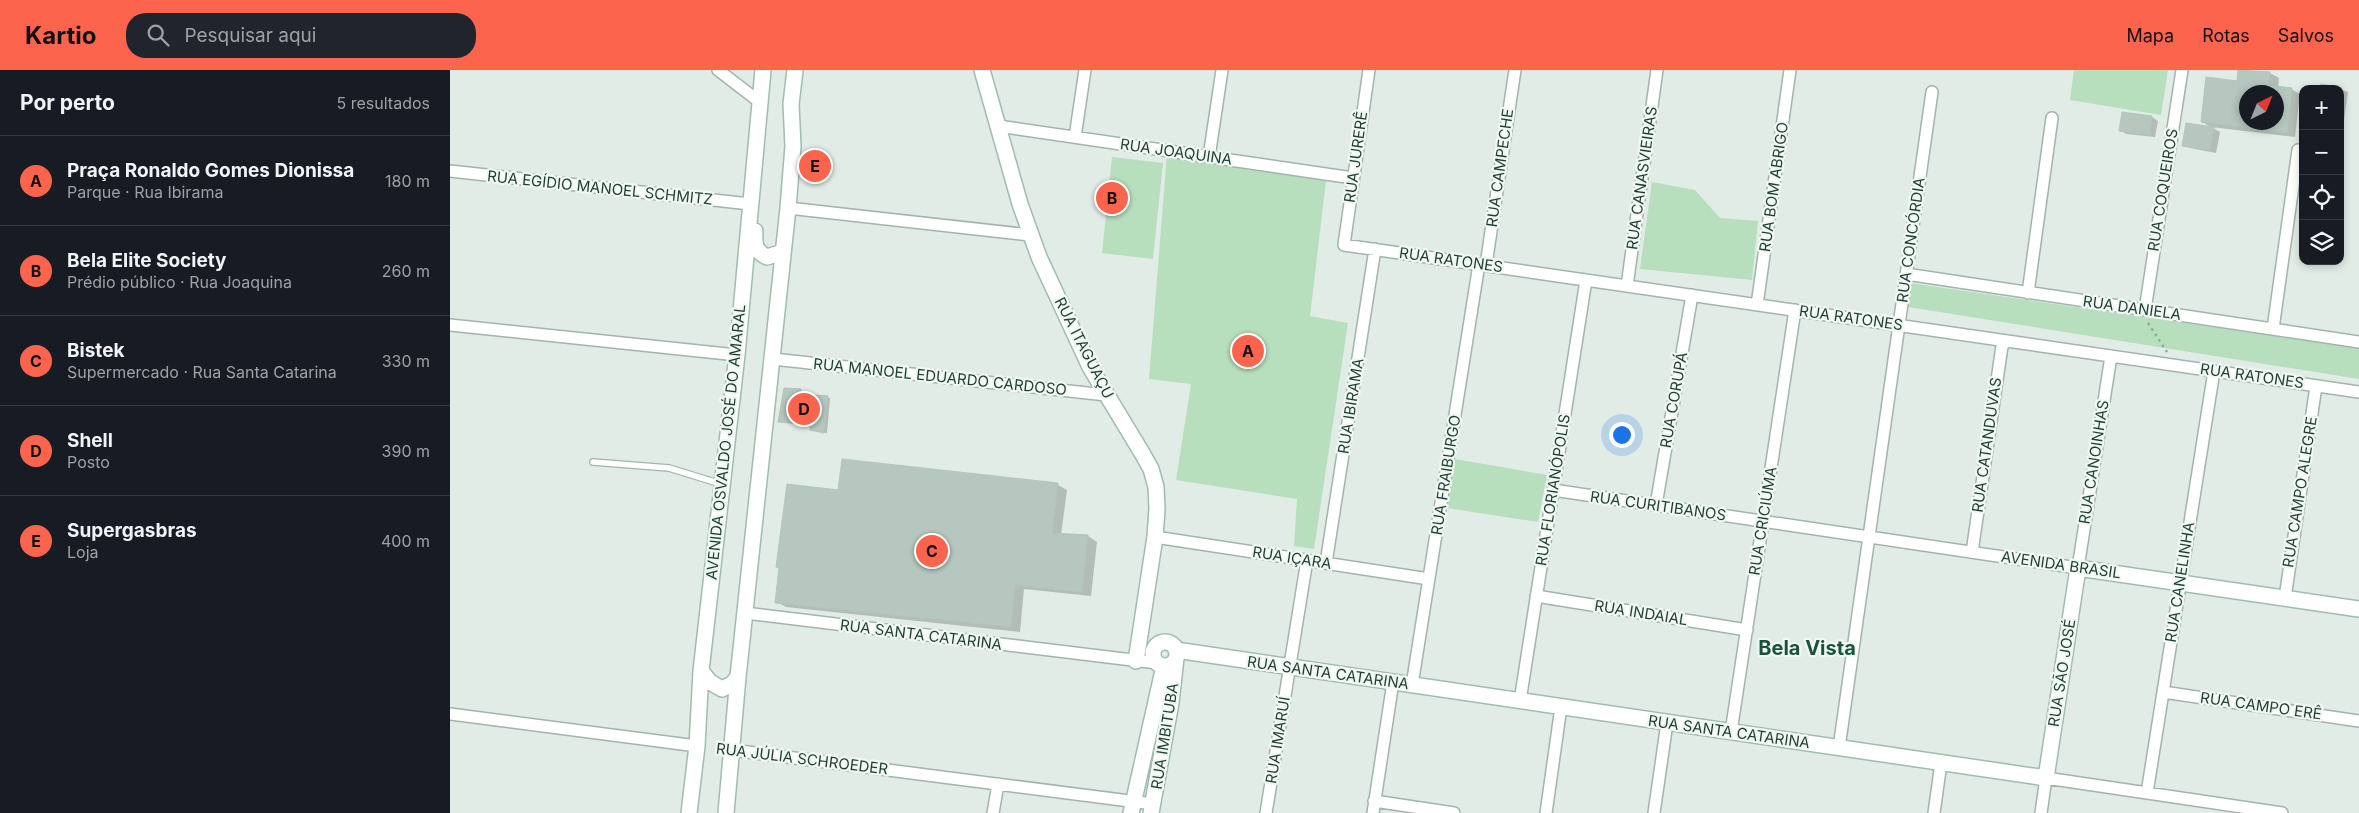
<!DOCTYPE html>
<html lang="pt">
<head>
<meta charset="utf-8">
<style>
	body { margin:0; font-family:Inter,sans-serif; background:#20242c; color:#f1f3f6 }
	.controls { position:absolute; right:15px; top:15px; display:grid; overflow:hidden; border-radius:10px; box-shadow:0 2px 8px #0003 }
	.controls button { width:45px; height:45px; display:grid; place-items:center; padding:0; border:0; border-bottom:1px solid #363941; background:#171b24; color:#f1f3f6; font:25px sans-serif }
	.compass { position:absolute; left:1789px; top:15px; width:45px; height:45px; border-radius:50%; background:#171b24; box-shadow:0 2px 8px #0003; rotate:43deg }
	.you { position:absolute; left:1171px; top:364px; width:18px; height:18px; margin:-12px; border:4px solid #fff; border-radius:50%; background:#1a73e8; box-shadow:0 0 0 8px #1a73e833 }
	.badge { display:grid; place-items:center; width:32px; height:32px; border-radius:50%; background:#fd644d; color:#111; font-size:16px; font-weight:700 }
	.pin { position:absolute; translate:-50% -50%; border:2px solid #fff; box-shadow:0 1px 5px #0006 }
	.list { margin:0; padding:0; list-style:none }
	h2 { display:flex; justify-content:space-between; align-items:center; height:65px; margin:0; padding:0 20px; font-size:21px }
	h2 small { font-size:16px; font-weight:400; color:#9ea1a6 }
	.list li { display:grid; grid-template-columns:32px 1fr auto; gap:15px; align-items:center; box-sizing:border-box; height:90px; padding:0 20px; border-top:1px solid #363941 }
	.list b { display:block; font-size:19px; white-space:nowrap }
	.list p { margin:0; font-size:16px; white-space:nowrap; color:#9ea1a6 }
	.list em { font-size:16px; font-style:normal; color:#9ea1a6 }
	.icon { flex:none; width:28px; height:28px; fill:none; stroke:currentColor; stroke-width:2; stroke-linecap:round; stroke-linejoin:round }
	.map { position:relative; flex:none; width:1909px; height:743px; overflow:hidden }
	header { display:flex; align-items:center; gap:30px; box-sizing:border-box; height:70px; padding:0 25px; background:#fd644d; color:#111 }
	header strong { font-size:24px }
	nav { display:flex; gap:28px; margin-inline-start:auto; font-size:18px }
	.search { width:350px; height:45px; background:#20242c; display:flex; align-items:center; gap:12px; box-sizing:border-box; padding:0 18px; border-radius:20px; color:#9ea1a6; font-size:19px }
	main { display:flex }
	aside { flex:1; background:#171b24 }
	.map>svg:first-child { display:block }
	.green { fill:#b7dfbd }
	.shadow { fill:#0003; fill-rule:evenodd }
	.building { fill:#b5c7be; stroke:#b2c6bb; fill-rule:evenodd }
	.lines { fill:none; stroke-linecap:round; stroke-linejoin:round }
	.lane-casing { stroke:#a2b4ac; stroke-width:8 }
	.street-casing { stroke:#a2b4ac; stroke-width:14 }
	.secondary-casing { stroke:#a0bcaf; stroke-width:18 }
	.path { stroke:#7eb29c; stroke-width:2.5; stroke-dasharray:2.5 4; stroke-linecap:butt }
	.lane { stroke:#fff; stroke-width:5.5 }
	.street { stroke:#fff; stroke-width:11 }
	.secondary { stroke:#fff; stroke-width:15 }
	.labels { text-anchor:middle; stroke-width:4.5; stroke-linejoin:round; paint-order:stroke }
	.street-label { font-size:15px; fill:#1f3e32; stroke:#f1f8f4 }
	.district-label { font-size:20px; font-weight:bold; fill:#19523d; stroke:#f1f8f4 }
</style>
</head>
<body>
<header>
<strong>Kartio</strong>
<div class="search"><svg class="icon" aria-label="search" viewBox="0 0 24 24"><circle cx="10" cy="10" r="6"/><path d="M15 15l6 6"/></svg>Pesquisar aqui</div>
<nav><a>Mapa</a><a>Rotas</a><a>Salvos</a></nav>
</header>
<main>
<aside>
<h2>Por perto<small>5 resultados</small></h2>
<ul class="list">
<li><span class="badge">A</span><div><b>Praça Ronaldo Gomes Dionissa</b><p>Parque · Rua Ibirama</p></div><em>180 m</em></li>
<li><span class="badge">B</span><div><b>Bela Elite Society</b><p>Prédio público · Rua Joaquina</p></div><em>260 m</em></li>
<li><span class="badge">C</span><div><b>Bistek</b><p>Supermercado · Rua Santa Catarina</p></div><em>330 m</em></li>
<li><span class="badge">D</span><div><b>Shell</b><p>Posto</p></div><em>390 m</em></li>
<li><span class="badge">E</span><div><b>Supergasbras</b><p>Loja</p></div><em>400 m</em></li>
</ul>
</aside>
<div class="map">
<svg width="1909" height="743" viewBox="0 0 1909 743">
	<rect width="100%" height="100%" fill="#e0ece5"/>
	<path class="green" d="M1624 0H1718L1711 45 1620 30Z
		M717 84 876 111 860 246 898 253 864 479 844 476 847 429 726 410 741 314 699 309Z
		M662 87 713 93 703 189 652 183Z
		M1202 112 1245 120 1270 148 1308 151 1302 210 1190 199Z
		M1460 213 1909 278V309L1458 237Z
		M1005 389 1097 405 1088 452 997 438Z"/>
	<path class="shadow" d="M1789 0 1820 3 1829 8 1828 18 1841 19 1850 24 1845 67 1761 57 1752 52 1788 12ZM1796 22H1826V52H1796Z
		M1890 19 1898 22 1894 50 1890 49Z
		M1702 47 1708 51 1705 67 1676 64 1671 60Z
		M1763 58 1770 62 1766 83 1740 78 1734 75Z
		M1890 71 1892 72 1890 86Z
		M351 320 353 326 380 328 377 363 363 361 361 359V356L330 351Z
		M608 415 617 420 611 465 638 466 647 472 641 526 574 519 570 562 336 537 327 532 389 421Z"/>
	<path class="building" d="M1788 0 1820 2 1819 15 1842 18 1837 63 1751 52 1756 7 1787 11ZM1796 22H1826V52H1796Z
		M1871 14 1892 18 1890 32V19H1870Z
		M1672 42 1702 46 1700 65 1669 61Z
		M1736 53 1764 57 1760 80 1732 76Z
		M334 318 351 319V324L378 326 374 363 360 360V355L328 352Z
		M392 389 608 413 602 463 638 465 632 522 565 515 561 557 325 533 329 498 326 497 337 414 388 420Z"/>
	<g class="lines">
		<g class="lane-casing">
			<path id="lane" d="M143 392 219 398 271 414"/>
		</g>
		<g class="street-casing">
			<path id="street" d="M268 0 311 33
				M919 0 894 175 1909 322
				M548 56 903 108
				M625 67 635 0
				M759 87 772 0
				M0 101 300 134
				M338 138 580 165
				M1036 195 1065 0
				M1456 204 1909 272
				M1177 216 1207 0
				M1578 223 1602 48
				M1307 235 1340 0
				M1695 240 1732 0
				M0 255 287 285
				M1823 259 1848 80
				M323 289 656 325
				M1103 420 1628 498 1661 286
				M1206 435 1242 225
				M705 467 979 509
				M1522 482 1552 276 1557 271
				M876 493 925 179
				M1086 526 1297 560
				M1835 528 1866 316
				M295 543 707 593
				M962 615 1029 194
				M1713 622 1909 651
				M1070 631 1136 210
				M0 644 247 676
				M1281 662 1345 240
				M1389 678 1482 22
				M282 680 703 734
				M1697 723 1764 301
				M924 731 1004 743
				M543 743 548 714
				M816 743 857 490
				M923 743 943 612
				M1096 743 1111 637
				M1204 743 1217 653
				M1484 743 1491 693
				M1591 743 1596 708 1832 743"/>
		</g>
		<g class="secondary-casing">
			<path id="secondary" d="M532 0 570 134 589 187 640 297 692 383 701 399 706 417 707 439 705 467 686 591
				M305 161C304 174 305 181 317 187L333 182
				M703 584a12 12 0 1 1 24 0a12 12 0 1 1-24 0Z
				M726 580 1596 708 1628 498 1909 539
				M251 601 260 612 272 619 282 614 288 607
				M239 743 247 676 251 601 287 285 313 0
				M276 743 288 607 338 138 343 76 341 34 345 0
				M681 743 714 596
				M701 743 721 633 726 588"/>
		</g>
		<path class="path" d="M1698 253 1717 282"/>
		<use href="#lane" class="lane"/>
		<use href="#street" class="street"/>
		<use href="#secondary" class="secondary"/>
	</g>
	<g class="labels">
		<g class="street-label">
			<text transform="translate(726 82) rotate(8)" y="5">RUA JOAQUINA</text>
			<text transform="translate(906 87) rotate(-82)" y="5">RUA JURERÊ</text>
			<text transform="translate(1050 98) rotate(-82)" y="5">RUA CAMPECHE</text>
			<text transform="translate(1192 108) rotate(-82)" y="5">RUA CANASVIEIRAS</text>
			<text transform="translate(1324 117) rotate(-82)" y="5">RUA BOM ABRIGO</text>
			<text transform="translate(150 118) rotate(6)" y="5">RUA EGÍDIO MANOEL SCHMITZ</text>
			<text transform="translate(1713 120) rotate(-81)" y="5">RUA COQUEIROS</text>
			<text transform="translate(1461 170) rotate(-82)" y="5">RUA CONCÓRDIA</text>
			<text transform="translate(1001 190) rotate(8)" y="5">RUA RATONES</text>
			<text transform="translate(1682 238) rotate(8)" y="5">RUA DANIELA</text>
			<text transform="translate(1401 248) rotate(8)" y="5">RUA RATONES</text>
			<text transform="translate(634 278) rotate(63)" y="5">RUA ITAGUAÇU</text>
			<text transform="translate(1802 306) rotate(8)" y="5">RUA RATONES</text>
			<text transform="translate(490 307) rotate(6)" y="5">RUA MANOEL EDUARDO CARDOSO</text>
			<text transform="translate(1224 330) rotate(-80)" y="5">RUA CORUPÁ</text>
			<text transform="translate(901 336) rotate(-81)" y="5">RUA IBIRAMA</text>
			<text transform="translate(276 372) rotate(-84)" y="5">AVENIDA OSVALDO JOSÉ DO AMARAL</text>
			<text transform="translate(1537 375) rotate(-82)" y="5">RUA CATANDUVAS</text>
			<text transform="translate(1644 392) rotate(-81)" y="5">RUA CANOINHAS</text>
			<text transform="translate(996 405) rotate(-81)" y="5">RUA FRAIBURGO</text>
			<text transform="translate(1103 420) rotate(-81)" y="5">RUA FLORIANÓPOLIS</text>
			<text transform="translate(1850 422) rotate(-81)" y="5">RUA CAMPO ALEGRE</text>
			<text transform="translate(1208 436) rotate(8)" y="5">RUA CURITIBANOS</text>
			<text transform="translate(1313 451) rotate(-81)" y="5">RUA CRICIÚMA</text>
			<text transform="translate(842 488) rotate(9)" y="5">RUA IÇARA</text>
			<text transform="translate(1611 495) rotate(8)" y="5">AVENIDA BRASIL</text>
			<text transform="translate(1730 512) rotate(-81)" y="5">RUA CANELINHA</text>
			<text transform="translate(1191 543) rotate(9)" y="5">RUA INDAIAL</text>
			<text transform="translate(471 565) rotate(7)" y="5">RUA SANTA CATARINA</text>
			<text transform="translate(878 603) rotate(8)" y="5">RUA SANTA CATARINA</text>
			<text transform="translate(1612 603) rotate(-81)" y="5">RUA SÃO JOSÉ</text>
			<text transform="translate(1811 636) rotate(8)" y="5">RUA CAMPO ERÊ</text>
			<text transform="translate(1279 662) rotate(8)" y="5">RUA SANTA CATARINA</text>
			<text transform="translate(715 666) rotate(-81)" y="5">RUA IMBITUBA</text>
			<text transform="translate(828 670) rotate(-81)" y="5">RUA IMARUÍ</text>
			<text transform="translate(352 689) rotate(7)" y="5">RUA JÚLIA SCHROEDER</text>
		</g>
		<g class="district-label">
			<text x="1357" y="585">Bela Vista</text>
		</g>
	</g>
</svg>
<div class="controls">
<button>+</button>
<button>−</button>
<button><svg class="icon" aria-label="locate" viewBox="0 0 24 24"><circle cx="12" cy="12" r="6"/><path d="M12 2v4M12 18v4M2 12h4M18 12h4"/></svg></button>
<button><svg class="icon" aria-label="layers" viewBox="0 0 24 24"><path d="M12 4l9 5-9 5-9-5zM3 14l9 5 9-5"/></svg></button>
</div>
<svg class="compass" viewBox="-18 -18 36 36"><path d="M0-13l5 13h-10z" fill="#e53935"/><path d="M0 13l5-13h-10z" fill="#9ea1a6"/></svg>
<div class="you"></div>
<div class="pin badge" style="left:798px;top:281px">A</div>
<div class="pin badge" style="left:662px;top:128px">B</div>
<div class="pin badge" style="left:482px;top:481px">C</div>
<div class="pin badge" style="left:354px;top:339px">D</div>
<div class="pin badge" style="left:365px;top:96px">E</div>
</div>
</main>
</body>
</html>
